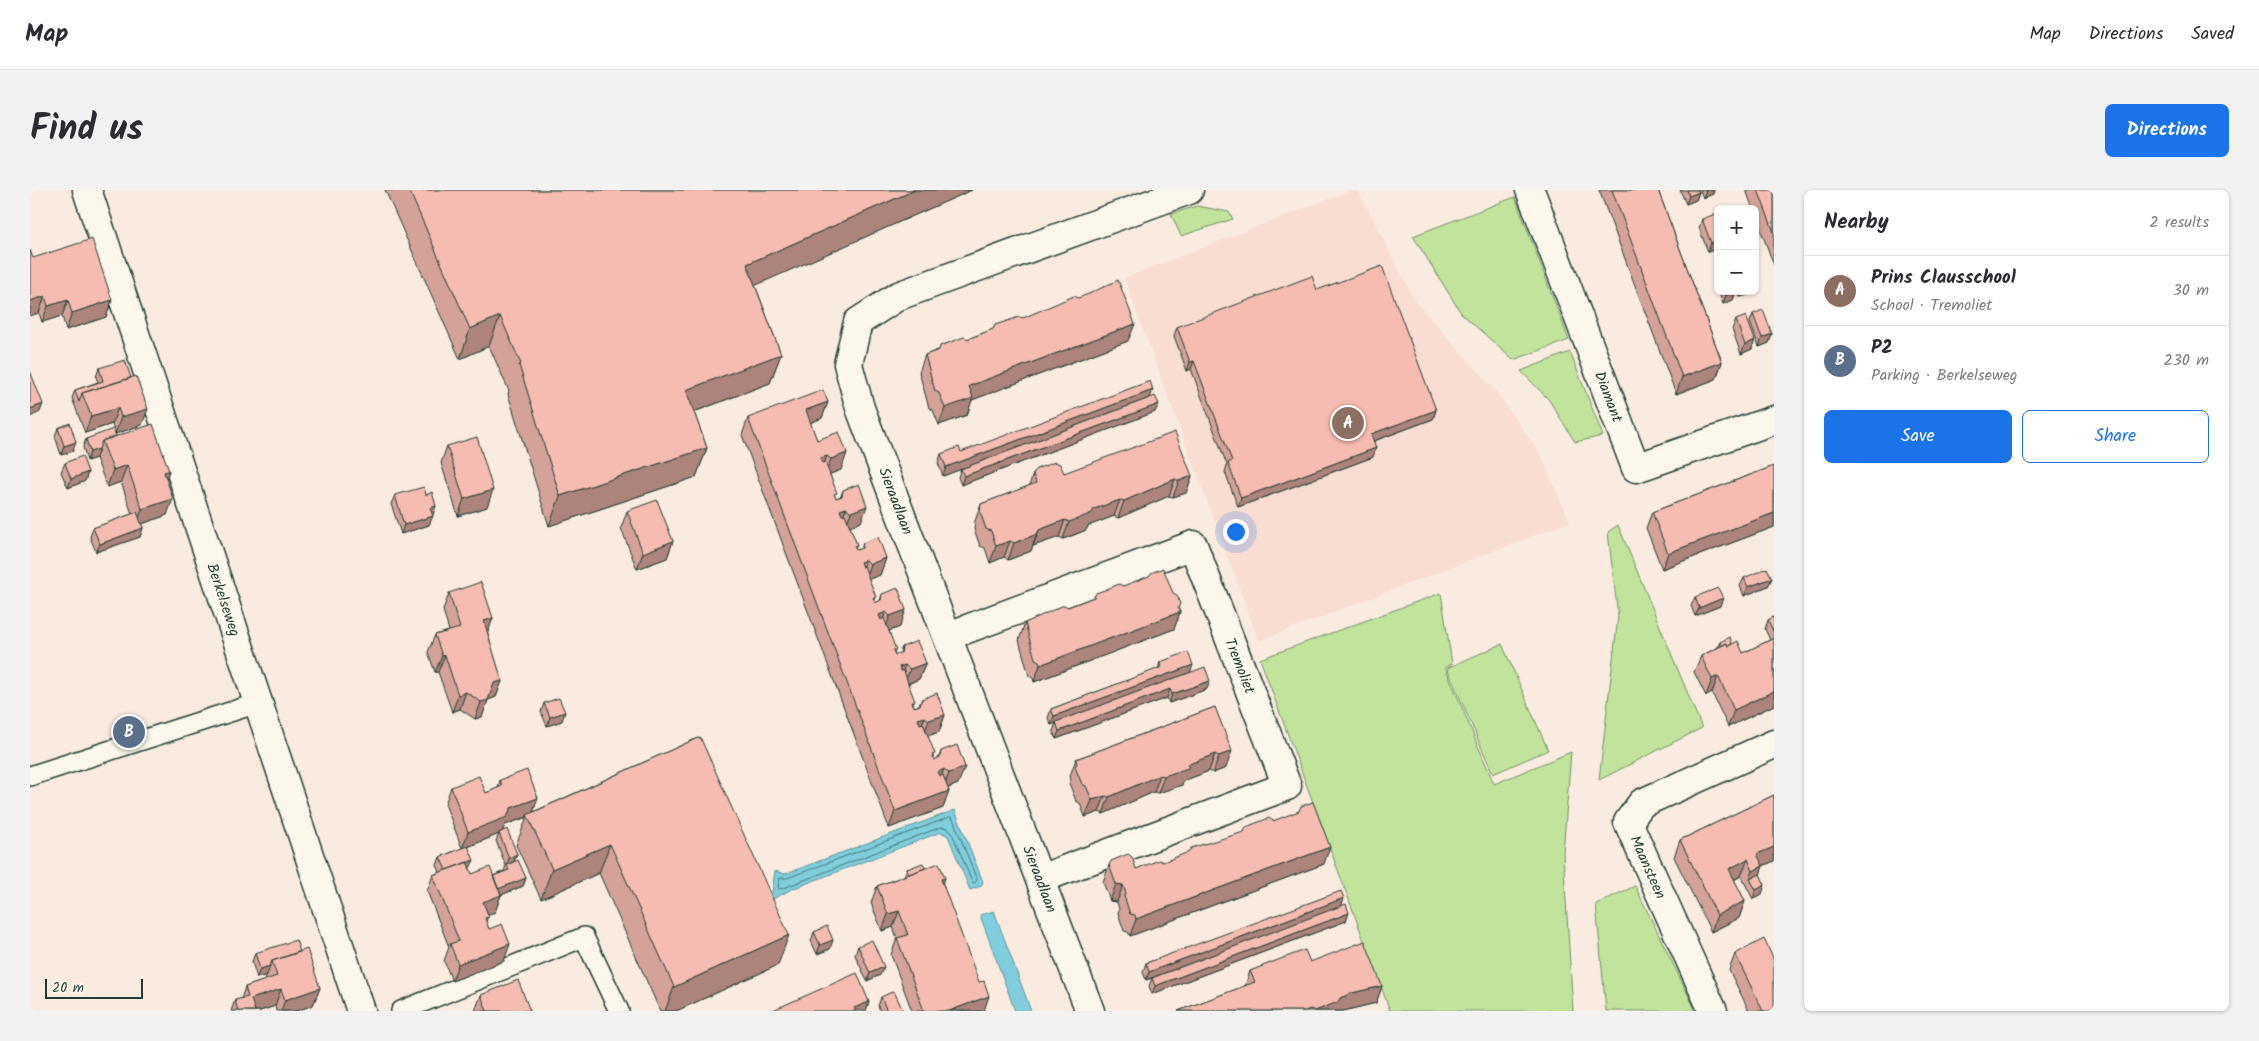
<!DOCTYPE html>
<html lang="en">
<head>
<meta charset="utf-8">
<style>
	body { margin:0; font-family:Kalam,sans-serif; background:#f2f2f3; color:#2b2b33 }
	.controls { position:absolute; right:15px; top:15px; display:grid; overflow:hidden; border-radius:8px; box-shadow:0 1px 4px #0004 }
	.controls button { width:45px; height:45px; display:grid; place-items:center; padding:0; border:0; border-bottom:1px solid #e1e1e2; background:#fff; color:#2b2b33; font:25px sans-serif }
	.scale { position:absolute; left:15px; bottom:12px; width:98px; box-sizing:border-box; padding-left:5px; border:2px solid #1f3d34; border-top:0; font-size:14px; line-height:18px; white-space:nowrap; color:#1f3d34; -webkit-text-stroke:4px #fbf7ec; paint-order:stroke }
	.you { position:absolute; left:1205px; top:341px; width:18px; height:18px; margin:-12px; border:4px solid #fff; border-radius:50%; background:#1a73e8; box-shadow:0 0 0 8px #1a73e833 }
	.badge { display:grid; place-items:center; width:32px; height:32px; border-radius:50%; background:#1a73e8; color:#fff; font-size:16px; font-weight:700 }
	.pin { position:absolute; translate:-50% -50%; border:2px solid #fff; box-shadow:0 1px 5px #0006 }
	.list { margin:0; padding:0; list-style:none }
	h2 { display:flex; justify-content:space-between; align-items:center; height:65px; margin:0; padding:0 20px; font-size:21px }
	h2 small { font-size:16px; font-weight:400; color:#7c7c81 }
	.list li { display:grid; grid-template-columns:32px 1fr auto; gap:15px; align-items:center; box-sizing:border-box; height:70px; padding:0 20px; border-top:1px solid #e1e1e2 }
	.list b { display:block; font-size:19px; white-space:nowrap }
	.list p { margin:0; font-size:16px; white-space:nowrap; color:#7c7c81 }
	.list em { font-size:16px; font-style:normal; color:#7c7c81 }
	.actions { display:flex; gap:10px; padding:15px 20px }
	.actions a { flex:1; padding:11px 0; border:1px solid #1a73e8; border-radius:8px; text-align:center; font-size:18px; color:#1a73e8 }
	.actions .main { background:#1a73e8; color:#fff }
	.map { position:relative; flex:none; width:1744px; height:821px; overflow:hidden; border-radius:8px }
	header { display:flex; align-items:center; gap:30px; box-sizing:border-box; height:70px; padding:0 25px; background:#fff; border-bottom:1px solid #e1e1e2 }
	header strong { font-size:24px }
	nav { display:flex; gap:28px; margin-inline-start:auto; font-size:18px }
	.intro { display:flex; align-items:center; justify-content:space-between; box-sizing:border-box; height:120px; padding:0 30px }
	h1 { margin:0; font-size:35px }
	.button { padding:12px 22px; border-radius:8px; background:#1a73e8; color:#fff; font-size:18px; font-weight:700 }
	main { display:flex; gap:30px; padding:0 30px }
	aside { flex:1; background:#fff; border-radius:8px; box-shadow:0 1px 4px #0004 }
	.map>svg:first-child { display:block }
	.built { fill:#f9ddd2 }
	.green { fill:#c1e39c; stroke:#709068 }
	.water { fill:#80cedd; stroke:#599499 }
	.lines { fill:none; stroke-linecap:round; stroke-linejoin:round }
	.shore { stroke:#467778; stroke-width:1 }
	.lane-casing { stroke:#1f3d34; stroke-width:22 }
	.street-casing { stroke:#1f3d34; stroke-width:31 }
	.secondary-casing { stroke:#1f3d34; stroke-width:31 }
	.lane { stroke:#fbf7ec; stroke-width:19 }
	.street { stroke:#fbf7ec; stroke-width:28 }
	.secondary { stroke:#fbf7ec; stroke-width:28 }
	.wall { fill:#d4a298; stroke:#1f3d34; fill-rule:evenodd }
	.shaded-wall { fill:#ad847c; stroke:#1f3d34 }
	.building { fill:#f7bcb1; stroke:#1f3d34 }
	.labels { text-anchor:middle; stroke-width:4; stroke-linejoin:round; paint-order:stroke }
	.street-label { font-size:15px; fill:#1f3d34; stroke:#fbf7ec }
</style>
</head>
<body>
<header>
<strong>Map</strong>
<nav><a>Map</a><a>Directions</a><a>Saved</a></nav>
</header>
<div class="intro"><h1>Find us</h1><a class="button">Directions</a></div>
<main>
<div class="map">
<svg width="1744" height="821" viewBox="0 0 1744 821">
	<rect width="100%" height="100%" fill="#faebe0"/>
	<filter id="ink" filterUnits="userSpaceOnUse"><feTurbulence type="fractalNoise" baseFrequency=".02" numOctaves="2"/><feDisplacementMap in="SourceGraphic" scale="10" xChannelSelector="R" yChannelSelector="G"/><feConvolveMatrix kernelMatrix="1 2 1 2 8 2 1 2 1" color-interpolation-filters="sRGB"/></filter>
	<g filter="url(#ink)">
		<path class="built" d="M1322 0H1328L1386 112 1465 200 1511 265 1540 332 1229 451 1094 88Z"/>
		<path class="green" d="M1485 7 1539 150 1483 170 1431 123 1383 46Z
			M1167 16 1199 22 1203 29 1151 46 1141 24Z
			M1540 162 1573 246 1545 252 1519 210 1491 181Z
			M1588 335 1672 538 1569 590 1588 426 1578 342Z
			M1411 403 1422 474 1415 477 1464 594 1541 562 1533 663 1543 821H1360L1230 469Z
			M1472 454 1518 560 1463 584 1417 478Z
			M1605 696 1666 821H1576L1566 714Z"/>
		<path class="water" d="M925 620 953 692 951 696 940 700 918 646 911 642 762 699 741 710 745 681 755 684Z
			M964 721 1001 821H985L950 725Z"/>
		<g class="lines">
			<path class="shore" d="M921 627 923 629 947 690 945 693 942 692 922 643 917 638 911 637 751 699 748 698 750 688H757Z"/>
			<g class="lane-casing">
				<path id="lane" d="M0 586 228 513
					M371 821 554 747 589 821"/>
			</g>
			<g class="street-casing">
				<g id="street">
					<path id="s1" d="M1500 0 1606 278 1744 230"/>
					<path id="s2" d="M918 446 1163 355 1257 596 1010 689"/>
					<path d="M1683 821 1598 632 1612 613 1744 554"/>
				</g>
			</g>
			<g class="secondary-casing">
				<g id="secondary">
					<path id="s3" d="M57 0 331 821"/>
					<path d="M1060 821 830 218 818 174 828 132 868 106 1159 0"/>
				</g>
			</g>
			<use href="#lane" class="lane"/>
			<use href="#street" class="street"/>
			<use href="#secondary" class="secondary"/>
		</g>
		<path class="wall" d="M355 0H942L725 95 751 164 740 193 664 222 677 258 666 287 519 336 478 204 479 201 459 156 430 169Z
			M1569 0H1628L1692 172 1686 189 1646 204Z
			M1650 0H1668L1669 2 1666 10 1656 14Z
			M1670 0H1684L1683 4 1673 8Z
			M1716 0H1744V75L1725 25V19H1723Z
			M1672 29 1688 58 1678 62 1669 38Z
			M3 68 82 110 76 127 36 140 32 126 12 132 9 123Z
			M1688 80V100L1684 89Z
			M1287 100 1406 220 1403 229 1344 251 1343 267 1208 317 1195 282 1197 275 1161 179 1157 181 1144 146 1147 137Z
			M1688 101H1706L1703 110 1693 114Z
			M1708 101H1721L1720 104 1710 107Z
			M1723 124 1742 144 1739 153 1729 157 1720 132Z
			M993 128 1098 151 942 210 937 225 909 235 903 220 899 218 889 182 895 165Z
			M1706 130 1722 159 1711 164 1702 139Z
			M69 178 112 235 85 244 82 234 55 243 42 208 45 200 68 192 66 187Z
			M1120 207 1125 222 931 295 928 287 931 279 913 286 908 273 911 264 931 262Z
			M798 212 792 228 780 233 787 250 811 280 800 284 805 307 806 308 811 306 813 300 831 332 820 337 827 355 825 359 826 360 831 359 833 353 856 368 850 385 839 389 845 411V413L850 411 852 404 870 437 859 441 865 465 870 463 872 457 896 473 889 489 878 494 884 516V517L889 515 892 509 915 525 909 542 898 546 904 570 909 568 911 561 928 594 918 598 919 601 913 618 859 638 712 245 718 228Z
			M28 238 43 261 31 265 25 246Z
			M86 246 139 281 136 289 137 325 112 334 113 338 110 347 66 362 60 347 63 338 102 324 91 292 77 297 66 268 57 271 53 257 56 249Z
			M417 256 457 317 428 326 411 273Z
			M35 273 58 282 55 291 38 298 31 282Z
			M1744 276V337L1632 379 1616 338 1622 322Z
			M1034 283 1162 286 1156 303 1143 307 1139 306 1088 328 1084 326 1058 336 1056 340 1044 345 1033 349 1029 347 1003 356 1001 361 978 370 974 367 960 373 955 358 950 356 944 339 945 331 951 314 999 296 1003 284Z
			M365 305 403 325H402L399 335 371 344 361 314Z
			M597 321 643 351 637 368 607 379 591 338Z
			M1714 388H1742L1738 396 1714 406 1710 396Z
			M1093 396 1148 418 1150 422 1144 439 1004 492 1003 488 999 486 989 450 995 433Z
			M419 403 463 428 457 443 472 491 466 507 458 510 452 527 445 529 430 519 422 522 408 482H405L398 462 405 445 419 441 413 420Z
			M1665 407 1690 416 1665 426 1661 416Z
			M1744 427V515L1698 537 1682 503 1676 506 1664 482 1671 466 1688 457 1690 452 1702 454 1713 463 1740 450 1735 439 1738 430Z
			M1130 472 1161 482 1177 499 1139 513 1137 508 1026 549 1023 541 1026 533 1021 535 1018 528 1021 519 1128 479Z
			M514 513 532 531 517 536 511 522Z
			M1185 517 1196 578 1183 583 1179 581 1153 591 1152 595 1128 603 1124 602 1073 624 1069 622 1055 627 1050 613 1046 611 1039 593 1041 589 1040 586 1046 569Z
			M670 547 748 775 646 821H630L569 683 511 709 486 655 497 627 475 635 472 641 487 664 484 672 496 688 493 696 471 705 465 722 458 724 456 733 474 771 422 791 414 771 419 757 397 701 403 685 410 682 407 675 410 667 432 658 415 614 421 597 456 603 468 598 470 590 508 608 503 622ZM469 644 466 651 476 676 474 681 463 686 442 684 440 679 438 657Z
			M1744 605V671L1733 676 1730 684 1732 704 1723 709 1711 686 1704 690 1715 711 1709 728 1681 742 1644 667 1650 650Z
			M1133 672 1294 674 1100 746 1098 742 1094 741 1088 723 1089 719 1087 712 1080 711 1073 692 1079 675 1106 679Z
			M895 678 913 695 954 821H882L861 765 867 748 863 737 852 741 841 713 847 696 874 686 877 679Z
			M1314 708 1311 716 1316 731 1122 804 1119 796 1122 788 1116 790 1113 782 1116 773Z
			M784 742 800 759 787 764 781 751Z
			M828 756 850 785 837 791 825 765Z
			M270 762 290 798 283 815 266 821H246L245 816 230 821H201L205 810 211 809 215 797 236 790 235 788 237 785 227 788 222 772 225 763Z
			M1705 764 1744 821H1719L1699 780Z
			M1280 772 1352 796 1346 813 1313 821H1148L1215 796 1220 781Z
			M451 805 500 821H445Z
			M851 807 873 821H850L848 816Z"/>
		<path class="shaded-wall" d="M885 0H942L706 104 717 74Z
			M1676 0H1684L1683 4 1673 8Z
			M1669 2 1666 10 1656 14 1659 6Z
			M1688 51V58L1678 62 1681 53Z
			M1706 101 1703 110 1693 114 1696 105Z
			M1712 101H1721L1720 104 1710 107Z
			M15 106 9 123 0 126V111Z
			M38 110 32 126 12 132 18 116Z
			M82 110 76 127 36 140 42 123Z
			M470 126 459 156 430 169 440 139Z
			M1105 134 1098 151 942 210 937 225 909 235 915 218 939 196Z
			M1742 144 1739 153 1729 157 1732 148Z
			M1725 150 1722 159 1711 164 1715 155Z
			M751 164 740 193 645 229 656 200Z
			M1164 171 1161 179 1157 181 1160 172Z
			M1692 172 1686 189 1646 204 1652 187Z
			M1123 200 1120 208 913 286 916 277Z
			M798 212 792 228 770 237 776 220Z
			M13 214 10 222 0 227V219Z
			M1129 214 1125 222 931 295 934 286Z
			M88 218 82 234 55 243 61 226Z
			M118 219 112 235 85 244 91 227Z
			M1406 220 1403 229 1338 253 1341 244Z
			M46 252 43 261 31 265 34 256Z
			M677 258 666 287 519 336 530 306Z
			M1346 258 1343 267 1208 317 1211 308Z
			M69 259 66 268 57 271 60 262Z
			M817 263 811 280 795 286 801 269Z
			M797 266 791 282V268Z
			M97 275 91 292 77 297 83 280Z
			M139 281 133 298 134 282Z
			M58 282 55 291 38 298 41 289Z
			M1162 286 1156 303 1143 307 1149 291Z
			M1145 289 1139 306 1088 328 1094 311Z
			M463 300 457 317 428 326 434 309Z
			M143 309 137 325 106 336 112 319Z
			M1090 310 1084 326 1058 336 1056 340 1033 349 1039 332 1064 319Z
			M406 316 403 325 397 326 400 318Z
			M837 316 831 332 815 338 821 322Z
			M816 318 810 335V320Z
			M1744 323V337L1632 379 1638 363Z
			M403 326 399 335 371 344 374 335Z
			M1035 330 1029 347 1003 356 1009 340Z
			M113 338 110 347 66 362 70 354Z
			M1007 344 1001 361 978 370 984 353Z
			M643 351 637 368 607 379 613 363Z
			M980 351 974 367 960 373 966 356Z
			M856 368 850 385 834 391 840 374Z
			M836 370 830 387V372Z
			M1742 388 1738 396 1714 406 1718 397Z
			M1693 408 1690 416 1665 426 1669 418Z
			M876 420 870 437 854 443 860 426Z
			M856 422 849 439V425Z
			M1150 422 1144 439 1004 492 1010 475Z
			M463 428 457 445 454 431Z
			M415 465 408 482H405L412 466Z
			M896 473 889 489 874 495 880 479Z
			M875 475 869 492V477Z
			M1163 475 1160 483 1021 535 1024 526Z
			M1688 486 1682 503 1676 506 1682 489Z
			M472 491 466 507 458 510 452 527 445 529 451 512 464 493Z
			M1180 491 1177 499 1139 513 1142 504Z
			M1140 499 1137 508 1026 549 1029 541Z
			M1744 501V515L1698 537 1704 520Z
			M436 502 430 519 422 522 428 505Z
			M535 522 532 531 517 536 520 527Z
			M915 525 909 542 893 547 899 530Z
			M895 527 888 544V529Z
			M1202 561 1196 578 1183 583 1189 566Z
			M1185 564 1179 581 1153 591 1152 595 1128 603 1134 586 1159 574Z
			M935 577 928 594 913 600 919 583Z
			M914 579 908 596V582Z
			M1130 585 1124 602 1073 624 1079 607Z
			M919 601 913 618 859 638 865 621Z
			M1075 606 1069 622 1055 627 1062 610Z
			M508 608 502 625H497V627L475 635 471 644 469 643V644L432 659 438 642 481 618Z
			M580 654 569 683 511 709 522 679Z
			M1300 657 1294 674 1100 746 1106 729Z
			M1744 657V671L1723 680 1727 664Z
			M487 664 483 673 477 675 479 668Z
			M1718 669 1711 686 1693 695 1699 679Z
			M444 670 440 678 413 689 416 680Z
			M1733 676 1727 693 1720 689 1723 681Z
			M496 688 493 696 471 705 465 722 447 729 453 712 467 699Z
			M915 688 909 705 911 689Z
			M1086 694 1093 695 1087 712 1080 711Z
			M1735 695 1732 704 1723 709 1726 700Z
			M1314 708 1311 717 1116 790 1119 782Z
			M1715 711 1709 728 1681 742 1687 725Z
			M869 721 863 737 852 741 858 724Z
			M1319 723 1316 731 1122 804 1125 796Z
			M759 745 748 775 646 821H635L644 797Z
			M803 750 800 759 787 764 790 755Z
			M480 754 474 771 422 791 428 774Z
			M240 776 237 785 227 788 230 779Z
			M854 777 850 785 837 791 840 783Z
			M1352 796 1346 813 1313 821H1285L1310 808 1322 803Z
			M290 798 283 815 266 821H251L255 810Z
			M251 799 245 816 230 821H217L221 809Z
			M959 806 954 821H919Z
			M839 812 836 821H823L824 818Z"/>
		<path class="building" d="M379 0H885L717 74 751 164 656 200 677 258 530 306 489 175 491 174 470 126 440 139Z
			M1582 0H1628L1692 172 1652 187Z
			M1657 0H1668L1669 2 1659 6Z
			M1728 0H1744V42Z
			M1688 23V51L1681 53 1672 29Z
			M62 49 82 110 42 123 38 110 18 116 15 106 0 111V60L3 68Z
			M1352 76 1406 220 1341 244 1346 258 1211 308 1198 273 1202 271 1164 171 1160 172 1147 137 1282 86 1287 100Z
			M1088 90 1105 134 939 196 943 208 915 218 909 203 905 201 895 165 909 160 910 156 934 147 938 149 963 139 965 135 989 127 993 128 1044 106 1048 108 1061 103Z
			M1695 101H1706L1696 105Z
			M1733 120 1742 144 1732 148 1723 124Z
			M1716 126 1725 150 1715 155 1706 130Z
			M95 170 101 188 52 203 49 212 45 200 73 191 69 178Z
			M0 181 13 214 0 219Z
			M106 186 118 219 91 227 88 218 61 226 52 203Z
			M1120 191 1123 200 916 277 911 264 929 257 931 262Z
			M793 200 798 212 776 220 781 234 787 250 809 242 817 263 801 269 797 266 791 268 792 273 795 272 807 303 804 304 806 308 812 306 813 300 829 294 837 316 821 322 816 318 810 320 812 325 815 324 827 355 824 356 826 360 832 358 833 353 848 347 852 357 856 368 840 374 836 370 830 372 832 377 834 376 846 407 843 408 845 413 851 410 852 404 868 398 876 420 860 426 856 422 849 425 851 430 854 428 866 460H863L865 465 871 463 872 457 887 451 896 473 880 479 875 475 869 477 871 481H874L879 496 885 511 882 512 884 517 890 515 892 509 907 503 915 525 899 530 895 527 888 529 890 534 893 533 905 564 902 565 904 570 910 567 911 561 927 555 935 577 919 583 914 579 908 582 910 586 913 585 919 601 865 621 718 228Z
			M1125 206 1129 214 934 286 931 279Z
			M40 233 46 252 34 256 28 238Z
			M123 234 139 281 134 282 143 309 112 319 97 275 83 280 72 251Z
			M83 239 86 246 72 251 69 259 60 262 56 249Z
			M1145 242 1162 286 1149 291 1145 289 1094 311 1090 310 1064 319 1062 323 1050 328 1039 332 1035 330 1009 340 1007 344 984 353 980 351 966 356 961 341 956 339 950 322 951 314 1006 293 1003 284 1006 279 1025 272 1030 274 1034 283Z
			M447 247 463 300 434 309 417 256Z
			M52 266 58 282 41 289 35 273Z
			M1744 276V323L1638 363 1622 322Z
			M394 297 396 305 402 302 406 316 400 318 403 326 374 335 365 305Z
			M627 310 643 351 613 363 597 321Z
			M107 322 113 338 70 354 63 338Z
			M1133 378 1143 403 1147 405 1150 414 1148 418 1150 422 1010 475 1009 471 1005 469 995 433 1034 415 1038 417 1064 407 1066 403 1077 399 1089 394 1093 396 1119 386 1121 383Z
			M1737 378 1742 388 1718 397 1714 388Z
			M451 392 463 428 454 431 472 491 464 493 458 510 451 512 436 502 428 505 415 465 412 466 405 445 430 438 419 403Z
			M1688 398 1693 408 1669 418 1665 407Z
			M1744 427V439L1743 441 1738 430Z
			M1700 447 1702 454 1698 456 1697 453 1691 456 1690 452Z
			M1744 448V501L1704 520 1688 486 1682 489 1671 466 1697 453 1698 456 1708 451 1713 463Z
			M1158 462 1163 475 1024 526 1021 519 1132 477 1130 472Z
			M1175 477 1180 491 1142 504 1140 499 1029 541 1026 532Z
			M529 508 535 522 520 527 514 513Z
			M1185 517 1202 561 1189 566 1185 564 1159 574 1158 578 1134 586 1130 585 1079 607 1075 606 1062 610 1056 596 1052 594 1045 577 1047 573 1046 569Z
			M670 547 759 745 644 797 580 654 522 679 497 625Z
			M497 580 508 608 481 618 477 627 438 642 421 597 449 586 456 603 472 596 470 590Z
			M1744 605V657L1727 664 1733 676 1723 681 1718 669 1699 679 1715 711 1687 725 1650 650Z
			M1283 612 1300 657 1106 729 1105 725 1100 724 1094 706 1096 703 1093 695 1086 694 1079 675 1081 671 1098 664 1102 667 1106 679 1129 670 1133 672 1159 662 1161 658 1214 642 1216 637 1239 628 1243 631 1269 621 1271 616Z
			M477 639 487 664 479 668 469 643Z
			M438 656 444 670 416 680 410 667Z
			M488 670 496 688 468 699 463 686 479 680 477 675Z
			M437 672 442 684 460 677 471 705 453 712 459 727 455 728 459 739 472 734 480 754 428 774 420 754 429 751 403 685Z
			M893 673 895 678 879 684 877 679Z
			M909 673 915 688 911 689 949 792 954 791 959 806 919 821H894L867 748 878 745 869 721 858 724 847 696Z
			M1730 684 1735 695 1726 700 1720 689Z
			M1311 701 1314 708 1119 782 1116 773Z
			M1316 714 1319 723 1125 796 1122 788Z
			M797 736 803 750 790 755 784 742Z
			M1734 749 1744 770V821H1733L1705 764Z
			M266 750 270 762 242 771 240 776 230 779 225 763Z
			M842 750 854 777 840 783 828 756Z
			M1335 751 1352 796 1322 803 1310 808 1308 812 1285 821 1280 819 1275 821H1148L1225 792 1220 781 1248 770 1275 760 1280 772Z
			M277 759 290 798 255 810 251 799 221 809 225 821H208L205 810 218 807 215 797 247 786 242 771Z
			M827 783 839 812 824 818 826 821H741Z
			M488 790 500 821H457L451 805Z
			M864 801 873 821H857L851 807Z"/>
	</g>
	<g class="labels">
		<g class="street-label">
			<text dy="5" stroke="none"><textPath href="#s1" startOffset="221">Diamant</textPath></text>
			<text transform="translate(866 311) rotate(69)" y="5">Sieraadlaan</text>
			<text dy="5" stroke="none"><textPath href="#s3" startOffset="432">Berkelseweg</textPath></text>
			<text dy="5" stroke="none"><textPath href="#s2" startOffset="391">Tremoliet</textPath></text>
			<text transform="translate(1618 677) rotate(66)" y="5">Maansteen</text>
			<text transform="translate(1010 689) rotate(69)" y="5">Sieraadlaan</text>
		</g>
	</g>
</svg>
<div class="controls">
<button>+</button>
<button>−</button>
</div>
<div class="scale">20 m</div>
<div class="you"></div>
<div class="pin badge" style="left:1318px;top:233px;background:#8d6e63">A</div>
<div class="pin badge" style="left:99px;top:542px;background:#5c6f8a">B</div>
</div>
<aside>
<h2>Nearby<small>2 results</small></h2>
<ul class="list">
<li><span class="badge" style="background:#8d6e63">A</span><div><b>Prins Clausschool</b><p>School · Tremoliet</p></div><em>30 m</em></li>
<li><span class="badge" style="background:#5c6f8a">B</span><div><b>P2</b><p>Parking · Berkelseweg</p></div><em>230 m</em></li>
</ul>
<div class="actions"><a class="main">Save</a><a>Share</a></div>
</aside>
</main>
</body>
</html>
